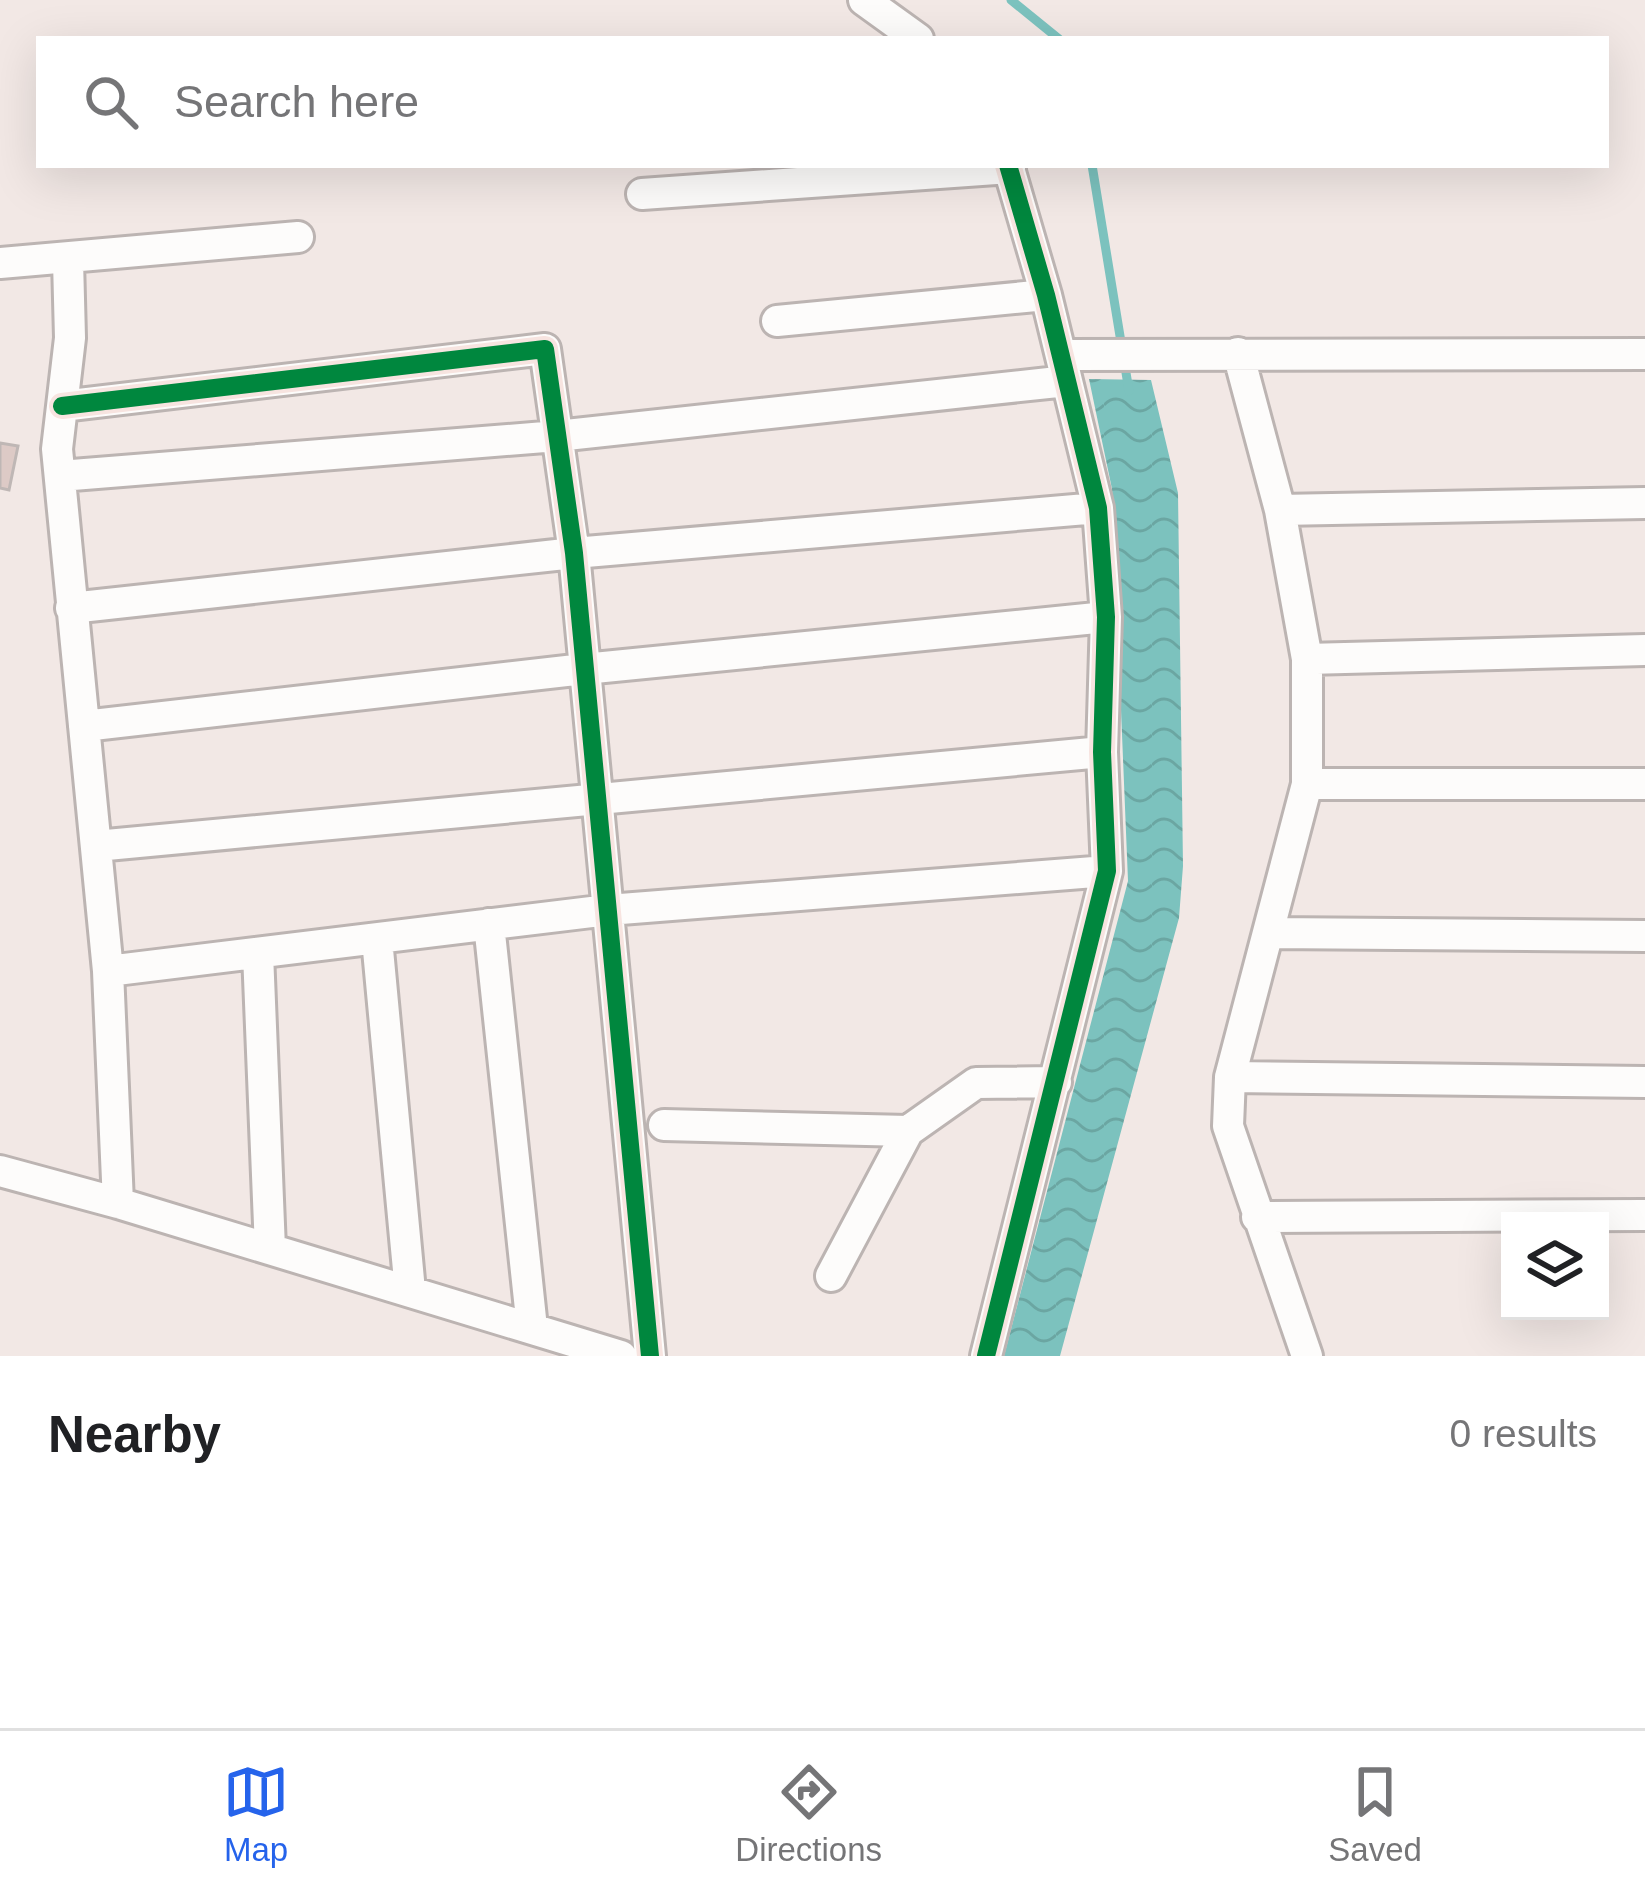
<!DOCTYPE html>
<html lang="en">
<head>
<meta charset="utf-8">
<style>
	body { margin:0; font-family:Helvetica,sans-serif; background:#f6f6f6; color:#202124 }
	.controls { position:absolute; right:36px; bottom:36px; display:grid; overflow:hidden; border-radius:0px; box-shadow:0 12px 48px #0002 }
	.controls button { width:108px; height:108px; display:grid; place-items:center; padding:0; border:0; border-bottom:3px solid #e0e0e0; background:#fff; color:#202124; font:60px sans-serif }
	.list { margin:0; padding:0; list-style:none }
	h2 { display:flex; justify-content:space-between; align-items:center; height:156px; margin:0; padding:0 48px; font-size:51px }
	h2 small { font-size:39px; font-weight:400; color:#757577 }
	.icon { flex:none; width:66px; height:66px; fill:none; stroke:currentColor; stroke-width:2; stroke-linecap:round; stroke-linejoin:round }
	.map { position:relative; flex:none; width:1645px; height:1356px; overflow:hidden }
	.search { position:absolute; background:#fff; box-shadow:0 12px 48px #0002; left:36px; right:36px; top:36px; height:132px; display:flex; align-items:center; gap:30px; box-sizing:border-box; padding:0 42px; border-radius:0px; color:#757577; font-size:45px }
	.sheet { height:372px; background:#fff }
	nav { display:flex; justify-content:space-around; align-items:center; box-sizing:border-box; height:168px; border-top:3px solid #e0e0e0; background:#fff; font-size:33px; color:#757577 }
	nav a { display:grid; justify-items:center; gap:6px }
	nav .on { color:#2563eb }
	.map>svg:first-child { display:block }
	.water { fill:url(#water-waves) }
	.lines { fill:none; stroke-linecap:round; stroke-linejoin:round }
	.stream { stroke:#7cc2be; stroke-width:9 }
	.building { fill:#ddcac6; stroke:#bfb7b5; stroke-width:3 }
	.minor-casing { stroke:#bcb4b2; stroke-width:36 }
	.minor { stroke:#fdfcfb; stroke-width:30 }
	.cycleway-casing { stroke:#f7e4e0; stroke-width:26 }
	.cycleway { stroke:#00873e; stroke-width:18 }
</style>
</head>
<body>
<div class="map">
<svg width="1645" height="1356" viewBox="0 0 1645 1356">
	<defs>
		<pattern id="water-waves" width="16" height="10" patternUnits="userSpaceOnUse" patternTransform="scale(3)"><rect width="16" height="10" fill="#7cc2be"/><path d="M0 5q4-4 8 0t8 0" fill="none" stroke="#6ba6a2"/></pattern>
	</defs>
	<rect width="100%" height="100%" fill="#f2e8e5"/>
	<path class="water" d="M1089 379 1151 380 1178 493 1183 866 1179 918 1060 1356H1004L1128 881 1112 489Z"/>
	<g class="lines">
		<path class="stream" d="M1011 0 1059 39
			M1092 165 1129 391"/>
	</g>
	<path class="building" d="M0 443 18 446 9 490 0 488Z"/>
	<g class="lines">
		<g class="minor-casing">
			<path id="minor" d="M864 0 918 39
				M642 194 1010 168
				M68 260 70 338 57 449 108 971 118 1203
				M0 263 298 237
				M777 321 1046 295
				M1238 353 1280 510 1307 659V784L1230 1077 1228 1126 1307 1356
				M1061 355 1645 354
				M62 406 545 349 574 553 650 1356
				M60 476 557 436 1067 381
				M1280 510 1645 503
				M71 608 574 553 1098 508
				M1307 659 1645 650
				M84 726 584 669 1106 617
				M1307 784H1645
				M96 846 1102 752
				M489 924 532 1328
				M1268 933 1645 936
				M377 939 410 1291
				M258 953 270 1249
				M108 971 608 910 1107 871
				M1230 1077 1645 1082
				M664 1125 908 1131 831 1276
				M908 1131 976 1083 1056 1082
				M0 1171 118 1203 621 1356
				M1257 1217 1645 1215
				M986 1356 1107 871 1102 752 1106 617 1098 508 1046 295 1008 165"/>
		</g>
		<use href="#minor" class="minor"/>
		<g class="cycleway-casing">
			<path id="cycleway" d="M62 406 545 349 574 553 650 1356
				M986 1356 1107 871 1102 752 1106 617 1098 508 1046 295 1008 165"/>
		</g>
		<use href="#cycleway" class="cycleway"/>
	</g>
</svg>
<div class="controls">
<button><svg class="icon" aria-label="layers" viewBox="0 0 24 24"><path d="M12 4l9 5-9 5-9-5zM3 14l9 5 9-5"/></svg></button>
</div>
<div class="search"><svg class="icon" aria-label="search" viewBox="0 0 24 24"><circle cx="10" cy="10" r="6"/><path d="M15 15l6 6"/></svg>Search here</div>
</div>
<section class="sheet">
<h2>Nearby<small>0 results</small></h2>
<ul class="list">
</ul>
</section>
<nav>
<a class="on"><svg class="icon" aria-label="map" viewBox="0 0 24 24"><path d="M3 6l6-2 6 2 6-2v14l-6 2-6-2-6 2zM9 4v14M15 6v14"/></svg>Map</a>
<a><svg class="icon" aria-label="directions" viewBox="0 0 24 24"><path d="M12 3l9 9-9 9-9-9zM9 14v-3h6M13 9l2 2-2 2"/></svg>Directions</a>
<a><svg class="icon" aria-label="saved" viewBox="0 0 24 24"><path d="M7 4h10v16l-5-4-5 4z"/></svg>Saved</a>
</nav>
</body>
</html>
